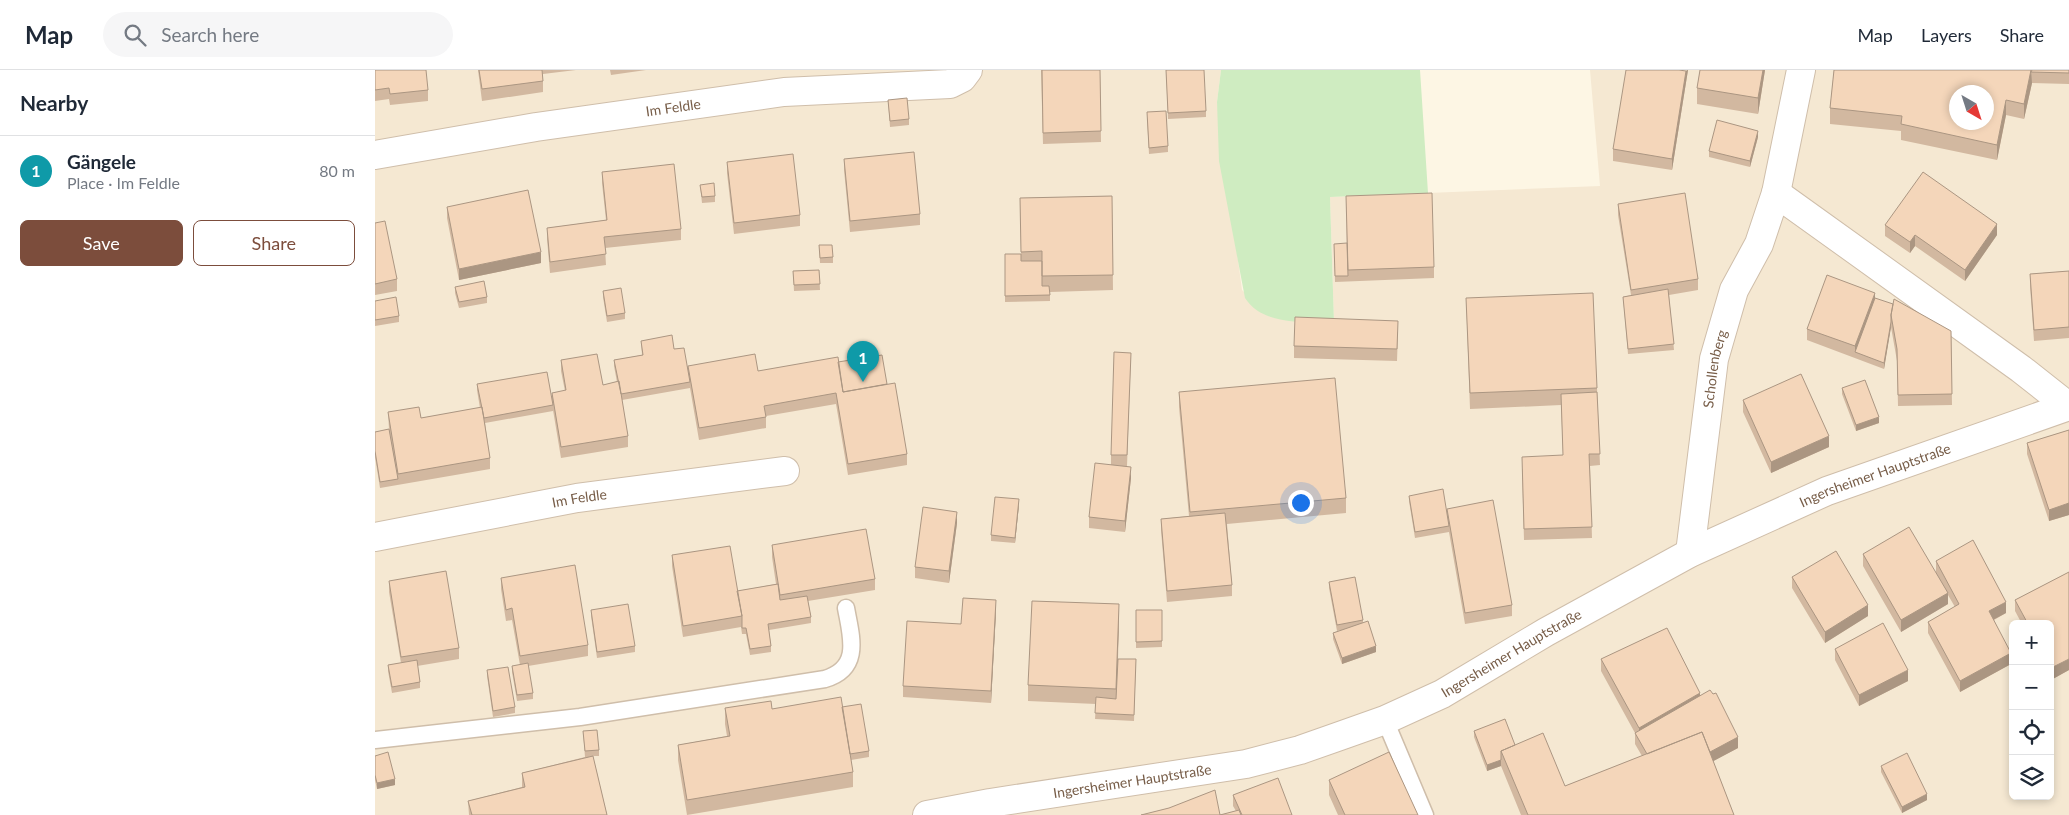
<!DOCTYPE html>
<html lang="en">
<head>
<meta charset="utf-8">
<style>
	body { margin:0; font-family:Lato,sans-serif; background:#f6f6f7; color:#1f2937 }
	.controls { position:absolute; right:15px; bottom:15px; display:grid; overflow:hidden; border-radius:8px; box-shadow:0 2px 8px #0003 }
	.controls button { width:45px; height:45px; display:grid; place-items:center; padding:0; border:0; border-bottom:1px solid #e0e1e3; background:#fff; color:#1f2937; font:25px sans-serif }
	.compass { position:absolute; left:1574px; top:15px; width:45px; height:45px; border-radius:50%; background:#fff; box-shadow:0 2px 8px #0003; rotate:141deg }
	.you { position:absolute; left:925px; top:432px; width:18px; height:18px; margin:-12px; border:4px solid #fff; border-radius:50%; background:#1a73e8; box-shadow:0 0 0 8px #1a73e833 }
	.badge { display:grid; place-items:center; width:32px; height:32px; border-radius:50%; background:#7c4d3c; color:#fff; font-size:16px; font-weight:700 }
	.pin { position:absolute; translate:-50% -41px; filter:drop-shadow(0 1px 2px #0008) }
	.pin::after { content:''; position:absolute; top:26px; width:18px; height:15px; background:inherit; clip-path:polygon(0 0,100% 0,50% 100%) }
	.list { margin:0; padding:0; list-style:none }
	h2 { display:flex; justify-content:space-between; align-items:center; height:65px; margin:0; padding:0 20px; font-size:21px }
	h2 small { font-size:16px; font-weight:400; color:#747a83 }
	.list li { display:grid; grid-template-columns:32px 1fr auto; gap:15px; align-items:center; box-sizing:border-box; height:70px; padding:0 20px; border-top:1px solid #e0e1e3 }
	.list b { display:block; font-size:19px; white-space:nowrap }
	.list p { margin:0; font-size:16px; white-space:nowrap; color:#747a83 }
	.list em { font-size:16px; font-style:normal; color:#747a83 }
	.actions { display:flex; gap:10px; padding:15px 20px }
	.actions a { flex:1; padding:11px 0; border:1px solid #7c4d3c; border-radius:8px; text-align:center; font-size:18px; color:#7c4d3c }
	.actions .main { background:#7c4d3c; color:#fff }
	.icon { flex:none; width:28px; height:28px; fill:none; stroke:currentColor; stroke-width:2; stroke-linecap:round; stroke-linejoin:round }
	.map { position:relative; flex:none; width:1694px; height:745px; overflow:hidden }
	header { display:flex; align-items:center; gap:30px; box-sizing:border-box; height:70px; padding:0 25px; background:#fff; border-bottom:1px solid #e0e1e3 }
	header strong { font-size:24px }
	nav { display:flex; gap:28px; margin-inline-start:auto; font-size:18px }
	.search { width:350px; height:45px; background:#f6f6f7; display:flex; align-items:center; gap:12px; box-sizing:border-box; padding:0 18px; border-radius:28px; color:#747a83; font-size:19px }
	main { display:flex }
	aside { flex:1; background:#fff }
	.map>svg:first-child { display:block }
	.residential { fill:#f5e8d2; fill-rule:evenodd }
	.green { fill:#cfecc1 }
	.lines { fill:none; stroke-linecap:round; stroke-linejoin:round }
	.service-casing { stroke:#cfbeaa; stroke-width:19 }
	.minor-casing { stroke:#cfbeaa; stroke-width:30 }
	.tertiary-casing { stroke:#cfbeaa; stroke-width:30 }
	.service { stroke:#fff; stroke-width:16 }
	.minor { stroke:#fff; stroke-width:28 }
	.tertiary { stroke:#fff; stroke-width:28 }
	.wall { fill:#d2b8a0 }
	.shaded-wall { fill:#ab9682 }
	.building { fill:#f4d6ba; stroke:#ab9682; fill-rule:evenodd }
	.labels { text-anchor:middle; stroke-width:4.5; stroke-linejoin:round; paint-order:stroke }
	.street-label { font-size:14px; fill:#775d48; stroke:#fff9eb }
</style>
</head>
<body>
<header>
<strong>Map</strong>
<div class="search"><svg class="icon" aria-label="search" viewBox="0 0 24 24"><circle cx="10" cy="10" r="6"/><path d="M15 15l6 6"/></svg>Search here</div>
<nav><a>Map</a><a>Layers</a><a>Share</a></nav>
</header>
<main>
<aside>
<h2>Nearby<small></small></h2>
<ul class="list">
<li><span class="badge" style="background:#0f9aa8">1</span><div><b>Gängele</b><p>Place · Im Feldle</p></div><em>80 m</em></li>
</ul>
<div class="actions"><a class="main">Save</a><a>Share</a></div>
</aside>
<div class="map">
<svg width="1694" height="745" viewBox="0 0 1694 745">
	<rect width="100%" height="100%" fill="#fdf6e4"/>
	<path class="residential" d="M0 0H846L842 32 867 220 893 246 937 252H959L955 127 1225 116 1215 0H1694V745H0ZM1582 22H1612V52H1582ZM1638 554H1675V726H1638Z"/>
	<path class="green" d="M846 0H1045L1053 123 955 127 959 252C930 252 888 256 870 228L844 91 842 32Z"/>
	<g class="lines">
		<g class="service-casing">
			<path id="service" d="M1010 650 1050 745
				M0 670 205 647 450 609C487 598 476 566 471 538"/>
		</g>
		<g class="minor-casing">
			<g id="minor">
				<path id="s1" d="M0 85 161 57 409 22 575 14 587 8 593 0"/>
				<path d="M1401 123 1426 0"/>
				<path id="s2" d="M0 467 202 428 410 401"/>
				<path id="s3" d="M1315 483 1339 289 1359 220 1384 174 1401 123 1646 299 1693 336"/>
			</g>
		</g>
		<g class="tertiary-casing">
			<g id="tertiary">
				<path id="s4" d="M552 745 615 733 871 694 925 680 962 667 1010 650 1067 624 1171 562 1315 483 1452 421 1694 336"/>
			</g>
		</g>
		<use href="#service" class="service"/>
		<use href="#minor" class="minor"/>
		<use href="#tertiary" class="tertiary"/>
	</g>
	<path class="wall" d="M0 0 53 20V31L15 35 14 29 0 31Z
		M103 0H201L168 4V22L107 31Z
		M235 0H271L236 5Z
		M666 0H725L726 72 668 74Z
		M791 0 831 41V47L793 49Z
		M1313 0 1297 100 1238 91V79Z
		M1325 0H1390L1383 44 1322 34V18Z
		M1459 0H1694V14L1657 13 1649 49 1631 45 1622 90 1526 70V61L1455 54V38Z
		M513 30 534 49V55L515 57Z
		M772 48 793 76V82L774 84Z
		M1383 67 1375 97 1334 87V81Z
		M469 89 545 144V155L475 162 469 100Z
		M352 92 425 145V156L359 164 352 103Z
		M227 102 306 159V170L230 178 231 195 175 203 172 169V158L231 150 227 113Z
		M325 115 340 126V132L327 133Z
		M737 126 738 220 675 222V231L630 232V184H646L645 128Z
		M971 126 1059 197V208L960 212 959 174 972 188Z
		M1243 134 1323 209V220L1294 225 1299 280 1253 284 1248 227 1256 225 1243 145Z
		M72 137 166 193 84 210 72 148Z
		M0 153 22 209V221L0 225Z
		M1510 155 1622 165 1590 211 1540 176 1535 183 1510 166Z
		M444 175 458 187V193H445Z
		M444 200 445 220 419 221 418 201Z
		M1694 201V268L1659 271 1655 216V204Z
		M80 217 112 227V233L84 238 80 223Z
		M228 221 250 243V249L232 252 228 227Z
		M1091 228 1222 318 1225 395 1215 396 1217 468 1149 470 1147 399 1188 385 1186 335 1095 339Z
		M1500 228 1576 261 1577 335 1523 336 1522 291 1516 257 1509 299 1432 270V259Z
		M0 231 24 246V252L0 256Z
		M1023 262 1022 291 919 288V276Z
		M266 271 299 279 313 299 383 301 463 292 512 314 532 384V395L473 405 461 334 391 346V358L324 370 315 318 247 330 253 366V377L186 388 178 340V341L110 353 115 388V399L5 418 0 387V362L14 359 13 342 46 348 105 338 102 320V314L177 329V323L190 321 186 301V290L228 315 242 312 239 296V290L267 285Z
		M756 283 752 396 756 408 750 462 714 458V447L736 394V385Z
		M1467 318 1504 353 1481 361 1467 324Z
		M804 322 971 428V443L852 454 857 515V526L792 532 786 460V449L814 446 804 337Z
		M1368 330 1454 377 1396 403 1368 342Z
		M1694 360V445L1674 451 1652 384V373Z
		M1034 426 1072 443V439L1137 535V546L1090 554 1074 462 1040 468 1034 431Z
		M644 435 640 473 616 471V465Z
		M582 453 574 513 540 508V497Z
		M397 475 500 509V520L433 531 436 547V553L394 560 396 576V582L375 585 371 564H367L366 557 308 567 297 496V485L362 521 401 514 397 487Z
		M1488 484 1561 502V491L1631 543 1619 550 1636 594 1585 622 1553 563V552L1580 537 1573 525V534L1526 562 1488 496Z
		M1694 502V600L1676 610 1675 554H1647L1640 541V530Z
		M1417 507 1493 546 1450 573 1417 518Z
		M126 508 213 575V586L153 596 158 623V629L142 631 137 602V596L145 595 137 550 131 551 126 519Z
		M14 511 84 578V589L42 596 45 612V618L17 623 13 601V595L26 593 14 522Z
		M954 512 988 550V553L1001 582 967 594 958 569V563L967 560 962 561 954 518Z
		M216 540 260 576V582L222 588 216 546Z
		M761 540H787V577L761 578Z
		M621 542 616 633 528 627V616L586 554Z
		M744 550 743 589H761L759 651 720 649 721 634 653 631V615Z
		M1460 579 1533 611 1484 636 1460 590Z
		M1226 589 1325 626 1363 678 1338 691 1359 745H1146L1126 696 1112 701 1099 667V661L1140 675 1190 716 1267 686 1260 674V663L1226 601Z
		M112 600 140 637V643L118 647 112 606Z
		M467 637 494 681V687L476 690 478 702V717L312 745 303 690V675L352 666 350 654V638L397 639Z
		M208 661 224 680V686H218L232 745H94L93 731 147 717V703L214 686 210 687Z
		M0 686 20 715 2 719 0 710Z
		M1506 696 1552 730 1527 743 1506 702Z
		M954 710 1043 745H963L954 725Z
		M858 725 917 745H766H845L861 741 858 736Z"/>
	<path class="shaded-wall" d="M1312 0H1313L1297 100V89L1311 1Z
		M1388 0H1390L1383 44V28Z
		M1656 0 1657 13 1649 49V34Z
		M1631 30V45L1622 90V75Z
		M1383 61V67L1375 97V91Z
		M1622 154V165L1590 211V200Z
		M1540 165V176L1535 183V172Z
		M166 182V193L84 210V199Z
		M1500 223V234L1480 282V276Z
		M1516 252V257L1509 299V293Z
		M1504 347V353L1481 361V355Z
		M1454 366V377L1396 403V392Z
		M756 397V408L750 462V451Z
		M644 429V435L640 473V468Z
		M1694 433V445L1674 451V440Z
		M582 442V453L574 513V501Z
		M1573 523V534L1526 562V550Z
		M621 530V542L616 633V621Z
		M1631 532V543L1614 552V541Z
		M744 534V550L741 635V619Z
		M1493 535V546L1450 573V562Z
		M1001 576V582L967 594V588Z
		M1636 583V594L1585 622V611Z
		M1694 589V600L1676 610V598Z
		M1533 600V611L1484 636V625Z
		M1325 623V634L1264 670V658Z
		M1363 667V678L1333 694V683Z
		M1126 690V696L1112 701V695Z
		M20 709V715L2 719V713Z
		M1552 724V730L1527 743V737Z"/>
	<path class="building" d="M0 0H51L53 20 15 24 14 18 0 20Z
		M104 0H167L168 11 107 19Z
		M667 0H725L726 61 668 63Z
		M791 0H829L831 41 793 43Z
		M1251 0H1304L1311 1 1297 89 1238 79Z
		M1325 0H1388L1383 28 1322 18Z
		M1459 0H1656L1649 34 1631 30 1622 75 1526 54 1527 46 1455 38ZM1582 22H1612V52H1582Z
		M1657 0H1694V3L1656 2Z
		M532 28 534 49 515 51 513 30Z
		M791 41 793 76 774 78 772 42Z
		M1342 50 1383 61 1375 91 1334 81Z
		M539 82 545 144 475 151 469 89Z
		M418 84 425 145 359 153 352 92Z
		M299 94 306 159 229 167 231 184 175 192 172 158 232 150 227 102Z
		M1548 102 1622 154 1590 200 1540 165 1535 172 1510 155Z
		M339 113 340 126 327 127 325 115Z
		M153 120 166 182 84 199 72 137Z
		M1057 123 1059 197 973 200 971 126Z
		M1310 123 1323 209 1256 220 1243 134Z
		M737 126 738 205 667 206V181L646 182 645 128Z
		M10 151 22 209 0 214V153Z
		M972 173 973 206H960L959 174Z
		M444 175H457L458 187 445 188Z
		M630 184H646V191H667V216H674L675 225 630 226Z
		M444 200 445 214 419 215 418 201Z
		M1694 201V257L1659 260 1655 204Z
		M1452 205 1500 223 1480 276 1432 259Z
		M109 211 112 227 84 232 80 217Z
		M246 218 250 243 232 246 228 221Z
		M1293 219 1299 274 1253 279 1248 227Z
		M1218 223 1222 318 1095 323 1091 228Z
		M21 227 24 246 0 250V231Z
		M1500 228 1518 234 1516 245V252L1509 293 1480 282Z
		M1519 229 1576 261 1577 324 1523 325 1522 279 1516 245Z
		M920 247 1023 251 1022 279 919 276Z
		M297 265 299 279 309 278 315 312 246 324 239 290 268 285 266 271Z
		M739 282 756 283 752 385H736Z
		M222 284 228 315 244 311 253 366 186 377 177 323 191 320 186 290Z
		M380 284 383 301 463 287 468 322 520 313 532 384 473 394 461 323 389 336 391 347 324 358 313 296Z
		M507 285 512 314 468 322 463 292Z
		M172 302 178 335 109 348 102 314Z
		M1426 304 1454 366 1396 392 1368 330Z
		M960 308 971 428 815 442 804 322Z
		M1490 310 1504 347 1481 355 1467 318Z
		M1222 322 1225 384H1214L1217 457 1149 459 1147 387 1188 385 1186 324Z
		M44 337 46 348 107 337 115 388 23 404 13 342Z
		M14 359 23 409 5 412 0 381V362Z
		M1694 360V433L1674 440 1652 373Z
		M720 393 756 397 750 451 714 447Z
		M1068 419 1074 456 1040 462 1034 426Z
		M620 427 644 429 640 468 616 465Z
		M1118 430 1137 535 1090 543 1072 439Z
		M548 437 582 442 574 501 540 497Z
		M850 443 857 515 792 521 786 449Z
		M1534 457 1573 523 1526 550 1488 484Z
		M491 459 500 509 405 525 397 475Z
		M1598 470 1631 532 1614 541 1636 583 1585 611 1553 552 1584 534 1561 491Z
		M355 476 367 546 308 556 297 485Z
		M1461 481 1493 535 1450 562 1417 507Z
		M200 495 213 575 145 586 137 538 131 540 126 508Z
		M71 501 84 578 26 587 14 511Z
		M1694 502V589L1676 598 1675 554H1653L1640 530Z
		M980 507 988 550 962 555 954 512Z
		M403 514 405 530 432 526 436 547 393 554 396 576 375 579 371 558H367V546L362 521Z
		M588 528 621 530 616 621 528 616 532 551 586 554Z
		M657 531 744 534 741 619 653 615Z
		M253 534 260 576 222 582 216 540Z
		M761 540H787V571L761 572Z
		M993 551 1001 576 967 588 958 563Z
		M1508 553 1533 600 1484 625 1460 579Z
		M1292 558 1325 623 1264 658 1226 589Z
		M743 589H761L759 645 720 643 721 627 741 629Z
		M42 590 45 612 17 617 13 595Z
		M153 593 158 623 142 625 137 596Z
		M133 597 140 637 118 641 112 600Z
		M1335 620 1338 624 1341 623 1363 667 1335 682 1327 662 1272 684 1260 663Z
		M466 627 478 702 312 730 303 675 355 666 350 638 396 631 397 639Z
		M486 634 494 681 475 684 467 637Z
		M1130 649 1140 675 1126 681V690L1112 695 1099 661Z
		M222 660 224 680 210 681 208 661Z
		M1327 662 1359 745H1153L1126 681 1168 663 1190 716Z
		M13 682 20 709 2 713 0 705V686Z
		M1014 682 1043 745H970L954 710Z
		M1532 683 1552 724 1527 737 1506 696Z
		M218 686 232 745H97L93 731 150 717 147 703Z
		M903 708 917 745H867L858 725Z
		M840 720 845 745H766L794 738Z
		M864 740 866 745H845Z"/>
	<g class="labels">
		<g class="street-label">
			<text dy="5" stroke="none"><textPath href="#s1" startOffset="302">Im Feldle</textPath></text>
			<text dy="5" stroke="none"><textPath href="#s3" startOffset="186">Schollenberg</textPath></text>
			<text dy="5" stroke="none"><textPath href="#s4" startOffset="1018">Ingersheimer Hauptstraße</textPath></text>
			<text dy="5" stroke="none"><textPath href="#s2" startOffset="208">Im Feldle</textPath></text>
			<text dy="5" stroke="none"><textPath href="#s4" startOffset="612">Ingersheimer Hauptstraße</textPath></text>
			<text dy="5" stroke="none"><textPath href="#s4" startOffset="208">Ingersheimer Hauptstraße</textPath></text>
		</g>
	</g>
</svg>
<div class="controls">
<button>+</button>
<button>−</button>
<button><svg class="icon" aria-label="locate" viewBox="0 0 24 24"><circle cx="12" cy="12" r="6"/><path d="M12 2v4M12 18v4M2 12h4M18 12h4"/></svg></button>
<button><svg class="icon" aria-label="layers" viewBox="0 0 24 24"><path d="M12 4l9 5-9 5-9-5zM3 14l9 5 9-5"/></svg></button>
</div>
<svg class="compass" viewBox="-18 -18 36 36"><path d="M0-13l5 13h-10z" fill="#e53935"/><path d="M0 13l5-13h-10z" fill="#747a83"/></svg>
<div class="you"></div>
<div class="pin badge" style="left:488px;top:312px;background:#0f9aa8">1</div>
</div>
</main>
</body>
</html>
